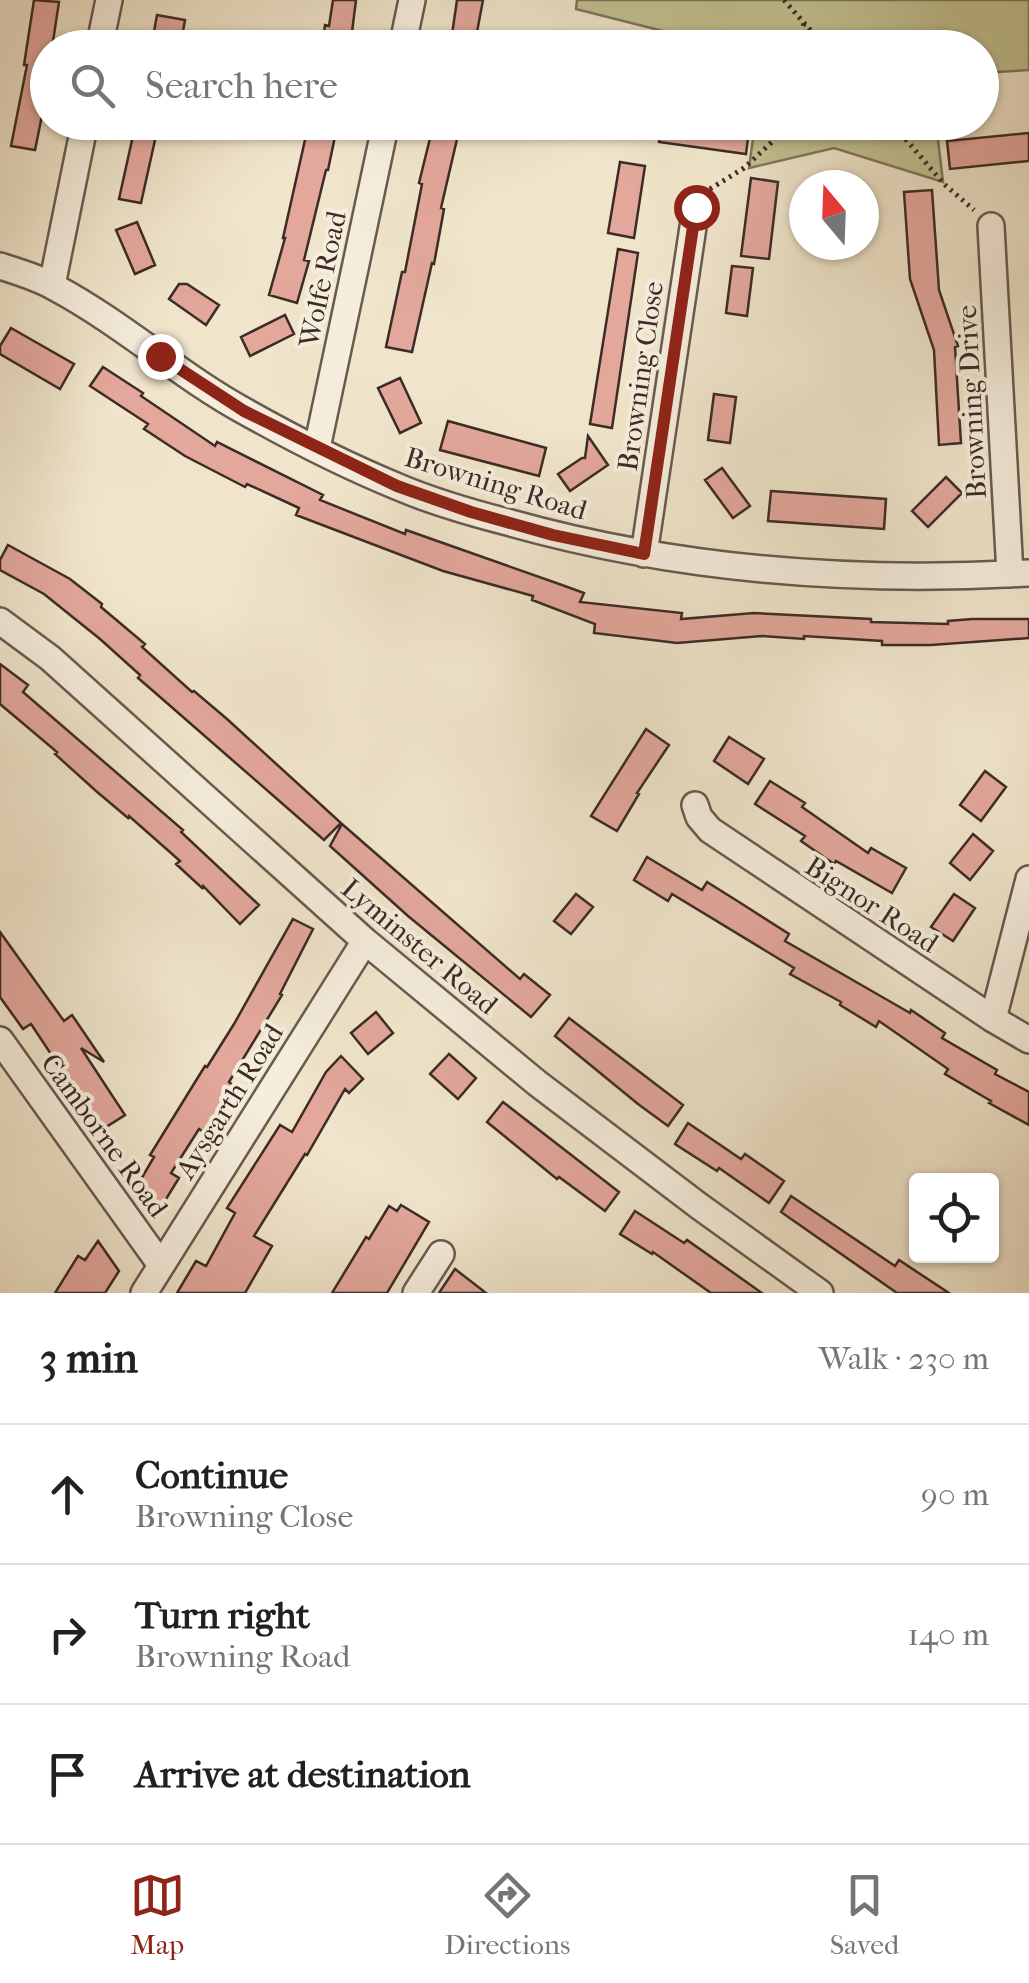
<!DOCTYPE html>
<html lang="en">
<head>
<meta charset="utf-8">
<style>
	body { margin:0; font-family:"IM FELL French Canon",serif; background:#f2f2f2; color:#202124 }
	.controls { position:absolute; right:30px; bottom:30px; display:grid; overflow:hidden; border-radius:10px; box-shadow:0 2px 8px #0004 }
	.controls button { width:90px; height:90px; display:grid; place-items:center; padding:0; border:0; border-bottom:2px solid #e0e0e0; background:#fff; color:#202124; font:50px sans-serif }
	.compass { position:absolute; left:789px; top:170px; width:90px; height:90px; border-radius:50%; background:#fff; box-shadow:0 2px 8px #0004; rotate:341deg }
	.stop { position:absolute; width:30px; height:30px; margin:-22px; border:8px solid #8f2418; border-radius:50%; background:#fff }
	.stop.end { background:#8f2418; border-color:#fff; box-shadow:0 2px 10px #0008 }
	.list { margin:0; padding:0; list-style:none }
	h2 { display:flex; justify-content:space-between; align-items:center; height:130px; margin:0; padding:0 40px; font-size:42px }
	h2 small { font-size:32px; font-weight:400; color:#757577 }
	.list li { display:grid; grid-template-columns:65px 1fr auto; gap:30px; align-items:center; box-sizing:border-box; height:140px; padding:0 40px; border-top:2px solid #e0e0e0 }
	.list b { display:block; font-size:38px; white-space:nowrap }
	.list p { margin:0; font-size:32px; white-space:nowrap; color:#757577 }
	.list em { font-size:32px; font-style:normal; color:#757577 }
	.icon { flex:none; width:55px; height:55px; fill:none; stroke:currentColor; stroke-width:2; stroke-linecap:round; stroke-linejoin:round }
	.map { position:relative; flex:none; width:1029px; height:1293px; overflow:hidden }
	.search { position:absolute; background:#fff; box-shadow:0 2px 8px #0004; left:30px; right:30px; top:30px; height:110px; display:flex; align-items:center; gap:25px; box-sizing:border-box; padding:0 35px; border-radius:55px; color:#757577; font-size:38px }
	.sheet { height:550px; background:#fff }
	nav { display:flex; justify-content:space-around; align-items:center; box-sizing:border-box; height:140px; border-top:2px solid #e0e0e0; background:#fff; font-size:28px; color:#757577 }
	nav a { display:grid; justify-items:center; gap:5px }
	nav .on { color:#8f2418 }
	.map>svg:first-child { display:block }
	.green { fill:#c2c292; stroke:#7f765c; stroke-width:2.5 }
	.building { fill:#e3a79c; stroke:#3c2b26; stroke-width:2.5 }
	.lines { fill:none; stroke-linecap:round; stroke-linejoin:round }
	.street-casing { stroke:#695a4f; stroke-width:30 }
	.path { stroke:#3c2b26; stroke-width:5; stroke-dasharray:2.5 5; stroke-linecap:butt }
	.street { stroke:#f5eedd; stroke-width:25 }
	.route { stroke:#8f2418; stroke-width:12 }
	.labels { text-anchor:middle; stroke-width:8; stroke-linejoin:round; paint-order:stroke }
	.street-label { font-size:28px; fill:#3c2b26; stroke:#f5eedd }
</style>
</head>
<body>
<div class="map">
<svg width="1029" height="1293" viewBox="0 0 1029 1293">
	<rect width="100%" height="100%" fill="#f0e5cb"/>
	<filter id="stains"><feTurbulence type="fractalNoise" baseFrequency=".002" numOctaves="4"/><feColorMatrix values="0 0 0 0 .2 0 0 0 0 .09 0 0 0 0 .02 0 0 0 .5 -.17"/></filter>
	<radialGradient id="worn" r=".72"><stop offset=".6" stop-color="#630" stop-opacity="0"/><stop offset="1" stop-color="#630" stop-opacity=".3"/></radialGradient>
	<path class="green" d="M577 0H1029V70L982 73V48L726 47 576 9Z
		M755 123H936L943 182 834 148 749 168Z"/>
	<path class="building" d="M34 0 59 2 52 48H48V86L35 150 11 146 27 65H24Z
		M333 0H356L350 48H322L325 25 329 26Z
		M457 0H483L474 48H450Z
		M157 15 185 20 180 48H151Z
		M136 122H159L141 203 119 199Z
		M309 122H338L328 170H326L304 260 309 261 297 303 269 295 285 238H283Z
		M434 122H461L441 208 444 209 434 264 432 263 412 352 386 347 402 272H405L422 184 419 183Z
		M661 122H750L746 154 659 142Z
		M1029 133V161L950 169 947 141Z
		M620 162 645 166 634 238 608 233Z
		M751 178 778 182 769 259 741 256Z
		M932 190 939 290 958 346 955 347 961 443 939 445 934 350 910 279 904 192Z
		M137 222 155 265 135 274 116 230Z
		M618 249 638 253 612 428 590 424Z
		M732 266 753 268 747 316 726 313Z
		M179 284H187L219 305 206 325 169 299Z
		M285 315 294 334 250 356 241 337Z
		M11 328 74 364 60 389 0 354V346Z
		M103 367 143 393 141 396 215 446 217 442 323 495 320 500 405 534 406 530 562 585 584 593 580 602 682 613 681 619 754 613 871 619V622L948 624V621L972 619H1029V638L931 645H882V641L804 636V639L762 636 677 643 594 633 595 624 532 600 533 596 443 571 296 515 299 508 247 484 245 487 185 456 144 429 148 424 90 386Z
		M400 378 421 423 400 433 378 388Z
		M714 394 736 397 730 443 708 440Z
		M448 421 546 448 539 476 440 450Z
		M588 436 608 465 570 491 558 474 582 458H585Z
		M722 468 750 506 733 518 705 480Z
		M946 477 962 493 928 527 912 511Z
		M771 491 886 499 884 529 768 521Z
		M8 545 70 579 102 604 101 607 145 644 142 647 192 692 194 691 227 719 341 823 324 840 152 690 138 678 140 675 100 639 44 594 0 570V560Z
		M0 664 28 685 23 692 183 830 181 832 259 905 240 924 203 886 202 888 176 864 180 861 129 816 128 818 96 791 55 754 57 752 0 704Z
		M646 729 669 745 637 793 639 794 617 831 591 816Z
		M729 737 764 759 748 784 714 761Z
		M985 771 1006 787 981 821 960 805Z
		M770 781 805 803 802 807 868 853 871 848 906 868 892 893 836 861 834 864 801 841 805 836 755 804Z
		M342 824 520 979 524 974 550 995 531 1017 408 916 330 846Z
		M973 834 993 851 970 880 950 863Z
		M647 857 702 890 707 882 739 902 789 934 785 941 910 1013 911 1010 945 1033 942 1038 997 1070 995 1074 1029 1092V1125L989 1103 991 1101 945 1074 948 1069 879 1021 876 1027 840 1005 841 1002 790 974 794 968 672 894 668 901 634 880Z
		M576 894 593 907 571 934 554 921Z
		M954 894 975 908 953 941 931 927Z
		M293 919 313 929 280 994 282 995 229 1082 235 1087 204 1132 199 1129 171 1173 179 1178 160 1209 144 1199 148 1193 137 1186 154 1157 150 1155 205 1066 207 1067 234 1024Z
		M0 932 64 1021 72 1015 104 1062 81 1048 125 1115 95 1134 84 1117 90 1113 31 1024 23 1029 0 997Z
		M376 1012 393 1033 368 1054 351 1033Z
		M569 1018 683 1105 668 1126 638 1104 555 1036Z
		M449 1054 476 1078 458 1099 430 1074Z
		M341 1056 363 1079 349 1093 345 1089 307 1155 305 1154 254 1236 272 1246 245 1293H177L196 1261 206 1266 235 1213 227 1208 280 1125 292 1132 326 1072Z
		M503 1102 619 1192 605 1211 559 1177 557 1179 487 1122Z
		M688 1123 741 1159 745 1154 784 1181 769 1203 719 1168 717 1171 675 1144Z
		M791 1196 895 1266 899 1260 949 1293H897L781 1212Z
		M401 1205 429 1222 387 1293H332L366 1237 369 1239 389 1206 397 1211Z
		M635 1211 684 1243 687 1240 762 1293H711L653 1252 652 1254 620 1234Z
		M98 1241 119 1271 105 1293H55L78 1256 85 1260Z
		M455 1269 486 1293H439Z"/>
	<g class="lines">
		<g class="street-casing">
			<path id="street" d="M99 48 109 0
				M402 48 412 0
				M991 226 1010 574
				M0 266C19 272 39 278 56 288 123 324 180 376 246 412 294 439 345 465 396 486 433 502 472 513 511 523 679 570 855 583 1029 573
				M52 285 85 122
				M317 448 386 122
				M644 554 696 207
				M0 621 50 658 365 941 537 1083 699 1206 820 1293
				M695 805 699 817 710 830 993 1019 1029 1040
				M993 1019 1029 879
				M0 1040 161 1265
				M144 1293 365 941
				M416 1293 441 1254"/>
		</g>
		<path class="path" d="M784 0 826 48
			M798 48 804 23
			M891 122 944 184 974 210
			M710 189 744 168 773 141 778 122"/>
		<use href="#street" class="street"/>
	</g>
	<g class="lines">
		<path class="route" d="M160 356 244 411 397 486 471 512 553 535 644 554 696 207"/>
	</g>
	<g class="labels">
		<g class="street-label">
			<text transform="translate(322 279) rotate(-78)" y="10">Wolfe Road</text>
			<text transform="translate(640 376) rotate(-82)" y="10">Browning Close</text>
			<text transform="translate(971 402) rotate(-93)" y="10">Browning Drive</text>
			<text transform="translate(496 483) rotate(17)" y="10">Browning Road</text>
			<text transform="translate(872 904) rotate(33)" y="10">Bignor Road</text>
			<text transform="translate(420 946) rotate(40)" y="10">Lyminster Road</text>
			<text transform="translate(229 1101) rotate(-58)" y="10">Aysgarth Road</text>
			<text transform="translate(105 1135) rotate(54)" y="10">Camborne Road</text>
		</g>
	</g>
	<rect width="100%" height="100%" filter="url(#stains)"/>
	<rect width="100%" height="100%" fill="url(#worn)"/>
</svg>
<div class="controls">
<button><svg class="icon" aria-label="locate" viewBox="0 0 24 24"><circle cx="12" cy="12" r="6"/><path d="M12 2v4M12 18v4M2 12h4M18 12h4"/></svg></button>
</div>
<svg class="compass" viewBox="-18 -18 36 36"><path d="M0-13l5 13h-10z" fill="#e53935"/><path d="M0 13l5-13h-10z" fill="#757577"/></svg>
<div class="stop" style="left:696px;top:207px"></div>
<div class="stop end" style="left:160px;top:356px"></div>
<div class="search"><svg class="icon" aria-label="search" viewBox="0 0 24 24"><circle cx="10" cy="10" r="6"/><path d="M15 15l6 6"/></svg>Search here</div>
</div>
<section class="sheet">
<h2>3 min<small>Walk · 230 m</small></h2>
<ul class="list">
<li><svg class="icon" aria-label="ahead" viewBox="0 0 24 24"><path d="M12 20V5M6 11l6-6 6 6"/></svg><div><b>Continue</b><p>Browning Close</p></div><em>90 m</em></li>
<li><svg class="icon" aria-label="right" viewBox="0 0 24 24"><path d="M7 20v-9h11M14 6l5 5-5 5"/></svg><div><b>Turn right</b><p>Browning Road</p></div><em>140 m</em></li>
<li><svg class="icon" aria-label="arrive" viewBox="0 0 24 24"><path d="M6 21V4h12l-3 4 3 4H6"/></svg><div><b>Arrive at destination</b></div></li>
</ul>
</section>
<nav>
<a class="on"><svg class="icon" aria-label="map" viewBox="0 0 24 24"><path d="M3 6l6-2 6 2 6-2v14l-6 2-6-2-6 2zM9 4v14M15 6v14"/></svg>Map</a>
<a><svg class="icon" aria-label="directions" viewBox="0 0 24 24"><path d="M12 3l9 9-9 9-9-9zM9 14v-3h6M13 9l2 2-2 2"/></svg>Directions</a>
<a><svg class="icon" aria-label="saved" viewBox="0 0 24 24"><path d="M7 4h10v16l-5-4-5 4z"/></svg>Saved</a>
</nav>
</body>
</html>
